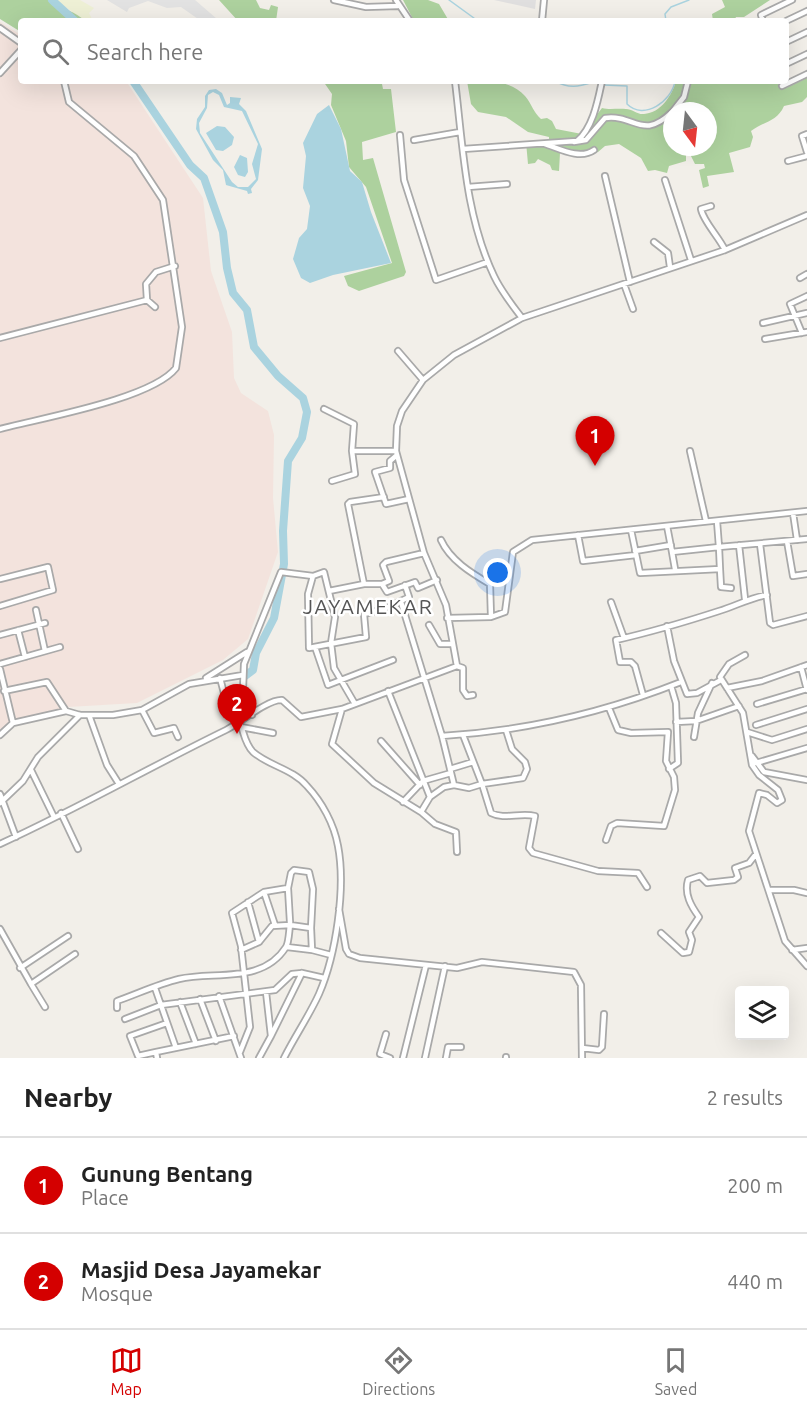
<!DOCTYPE html>
<html lang="en">
<head>
<meta charset="utf-8">
<style>
	body { margin:0; font-family:Ubuntu,sans-serif; background:#f6f6f6; color:#222 }
	.controls { position:absolute; right:18px; bottom:18px; display:grid; overflow:hidden; border-radius:6px; box-shadow:0 6px 24px #0002 }
	.controls button { width:54px; height:54px; display:grid; place-items:center; padding:0; border:0; border-bottom:2px solid #e0e0e0; background:#fff; color:#222; font:30px sans-serif }
	.compass { position:absolute; left:663px; top:102px; width:54px; height:54px; border-radius:50%; background:#fff; box-shadow:0 6px 24px #0002; rotate:165deg }
	.you { position:absolute; left:498px; top:573px; width:21px; height:21px; margin:-15px; border:4px solid #fff; border-radius:50%; background:#1a73e8; box-shadow:0 0 0 9px #1a73e833 }
	.badge { display:grid; place-items:center; width:39px; height:39px; border-radius:50%; background:#d40000; color:#fff; font-size:20px; font-weight:700 }
	.pin { position:absolute; translate:-50% -50px; filter:drop-shadow(0 2px 3px #0008) }
	.pin::after { content:''; position:absolute; top:32px; width:21px; height:18px; background:inherit; clip-path:polygon(0 0,100% 0,50% 100%) }
	.list { margin:0; padding:0; list-style:none }
	h2 { display:flex; justify-content:space-between; align-items:center; height:78px; margin:0; padding:0 24px; font-size:26px }
	h2 small { font-size:20px; font-weight:400; color:#767676 }
	.list li { display:grid; grid-template-columns:39px 1fr auto; gap:18px; align-items:center; box-sizing:border-box; height:96px; padding:0 24px; border-top:2px solid #e0e0e0 }
	.list b { display:block; font-size:22px; white-space:nowrap }
	.list p { margin:0; font-size:20px; white-space:nowrap; color:#767676 }
	.list em { font-size:20px; font-style:normal; color:#767676 }
	.icon { flex:none; width:33px; height:33px; fill:none; stroke:currentColor; stroke-width:2; stroke-linecap:round; stroke-linejoin:round }
	.map { position:relative; flex:none; width:807px; height:1058px; overflow:hidden }
	.search { position:absolute; background:#fff; box-shadow:0 6px 24px #0002; left:18px; right:18px; top:18px; height:66px; display:flex; align-items:center; gap:15px; box-sizing:border-box; padding:0 21px; border-radius:6px; color:#767676; font-size:22px }
	.sheet { height:270px; background:#fff }
	nav { display:flex; justify-content:space-around; align-items:center; box-sizing:border-box; height:84px; border-top:2px solid #e0e0e0; background:#fff; font-size:16px; color:#767676 }
	nav a { display:grid; justify-items:center; gap:3px }
	nav .on { color:#d40000 }
	.map>svg:first-child { display:block }
	.residential { fill:#e0dfdf }
	.military { fill:#f3e3dd }
	.farmland { fill:#eef0d5 }
	.forest { fill:#add19e; fill-rule:evenodd }
	.parking { fill:#e2e2e2 }
	.water { fill:#aad3df; fill-rule:evenodd }
	.lines { fill:none; stroke-linecap:round; stroke-linejoin:round }
	.stream { stroke:#aad3df; stroke-width:1.5 }
	.river { stroke:#aad3df; stroke-width:8 }
	.minor-casing { stroke:#a9a9a9; stroke-width:8 }
	.minor { stroke:#fff; stroke-width:4.5 }
	.labels { text-anchor:middle; stroke-width:5; stroke-linejoin:round; paint-order:stroke }
	.quarter-label { font-size:21px; letter-spacing:1.5px; fill:#555; stroke:#fff }
</style>
</head>
<body>
<div class="map">
<svg width="807" height="1058" viewBox="0 0 807 1058">
	<rect width="100%" height="100%" fill="#f2efe9"/>
	<path class="residential" d="M494 0H536L535 9Z"/>
	<path class="military" d="M0 22 21 35V81H126L203 198 211 271 232 332 234 378 241 393 268 411 274 435 273 498 278 552 248 639 223 660 137 703 68 707 18 719 0 729Z"/>
	<path class="farmland" d="M55 0H80L94 8 89 13 93 21H86Z"/>
	<path class="forest" d="M0 0H54C61 10 76 11 85 21H21V32L0 19Z
		M219 0H256L260 8 269 10 271 5 278 7 276 21H238Z
		M403 0H428L439 4 449 21H414Z
		M722 0H770L744 17H736L734 21H713L712 14 725 7Z
		M807 78V97L802 102 784 106C777 122 764 121 751 131L753 137 750 147 729 153 734 172 707 176 709 186 703 188 699 170 705 168 704 164H695L690 154 686 152V161L669 166 667 173 655 170 648 171 641 158 619 144 605 146 598 152 580 157 560 153 559 171 552 170 550 165 538 159 535 163 528 164 526 142 549 141V137L528 132 506 117 478 112 471 104 467 81C487 81 510 79 525 96 532 104 533 112 541 119L547 118 552 121 556 129 582 134 602 108C610 110 617 108 626 109 632 109 638 115 644 114 661 113 672 95 676 81H773L786 88ZM672 111H708V147H672Z
		M323 81H388L382 84 383 89H391L396 132 362 142 363 160 373 158 406 272 404 276 359 291 348 286 344 276 392 263 366 187 349 167 346 141 331 105 332 94Z"/>
	<path class="parking" d="M107 0H195L217 19 201 21 181 7 167 8 148 1 129 8 127 12Z"/>
	<path class="water" d="M216 89 222 93 227 105 230 103V97L241 98 239 104 246 111 262 149 258 180 251 189 252 193 248 194 247 191 226 185 223 170 213 160 196 129 197 119 205 107V96L209 90ZM213 92 219 95 224 107 242 111 258 144 252 164 256 179 248 187H238L232 182 200 133 199 123 207 108 208 95Z
		M329 105 341 129 350 171 362 182 371 212 391 263 333 275 310 283 301 278 293 259 299 238 307 229 310 206 303 188 306 156 303 143 317 114Z
		M217 126 225 127 234 137 232 145 223 151 216 150 206 133Z
		M240 155 247 158 248 172 245 177 238 175 234 167Z"/>
	<g class="lines">
		<path class="stream" d="M449 0 478 21
			M666 21 665 14 671 7 689 0
			M555 81C571 90 580 86 597 81
			M604 85 627 86V104C644 121 672 101 675 81
			M145 710 165 700"/>
		<path class="river" d="M52 0 75 21
			M133 81 190 165 204 178 223 232 227 268 233 293 247 310 254 347 278 376 303 398 307 412 302 438 288 461 283 531 284 564 274 618 256 653 253 670 245 676"/>
		<g class="minor-casing">
			<path id="minor" d="M334 0 366 7 398 6
				M396 0 410 21
				M542 21 544 0
				M763 21 761 15 792 0
				M786 21 807 11
				M0 28 21 43
				M786 42 807 32
				M786 64 807 54
				M0 73 21 50
				M455 81C463 146 465 215 494 276 501 291 512 305 522 318
				M782 86 807 74
				M673 111 684 97 688 81
				M807 134 802 136 807 152
				M400 135 404 180 436 280 488 262
				M414 140 460 132
				M574 142 586 140 605 118C635 114 642 141 672 112
				M545 144C560 149 580 160 594 150
				M463 149 577 141C593 128 598 100 602 81
				M788 161 807 156
				M605 176 630 282
				M665 180 691 260
				M468 187 507 184
				M711 206 701 209C703 221 719 237 725 250
				M654 242 668 253 670 267
				M800 278 807 274
				M624 284 633 309
				M155 307 147 300 146 284 156 272 175 266
				M763 323 807 313
				M802 333 790 304 807 296
				M0 338 147 300
				M765 339 807 332
				M398 351 423 380
				M324 409 354 424 352 451H396
				M0 429C41 418 152 399 176 368L182 327 163 200 134 156 69 102 64 81
				M690 451 706 521
				M397 455 390 461V468L375 472 386 504 409 499
				M332 481 355 474 352 451
				M793 513 797 540
				M717 521 719 547 807 539
				M631 530 640 573 720 569 719 547 672 552 667 526
				M578 535 583 561 636 555
				M441 540C450 560 471 573 490 584L491 617
				M787 541 793 576 807 574
				M760 544 770 623 773 625 807 616
				M739 545 745 599
				M635 551 671 545
				M672 552 675 569
				M720 569 721 587 731 588
				M313 576 308 594 309 648 366 637 364 614 384 609 409 597 405 585
				M0 579 48 567 53 590 0 606
				M364 584 348 504 350 502 384 497
				M382 584 389 581 383 565 386 562 424 553
				M329 591 364 584H382L387 592 415 582 418 588 437 580
				M401 602 442 736C526 731 603 713 681 682
				M611 602 624 638
				M36 610 45 651
				M447 618 491 617 505 612 513 552 532 540 807 511
				M429 625 440 644H452
				M667 626 674 661 687 694 697 693 721 680
				M18 630 25 657
				M0 635 45 623
				M315 647 328 685 393 660
				M745 655 729 664 720 677 743 713 752 765 759 775 778 790 782 800 777 803 767 795 759 793 749 831 785 941 807 966
				M0 664 60 647
				M801 667 807 690
				M0 669 13 723
				M206 678 247 652
				M220 678 225 697
				M727 688 762 681 807 665
				M4 691 47 682 66 711
				M388 691 430 797 444 787 454 785 442 736
				M473 695 467 696 463 690V668L457 666 446 605 424 553 396 451 397 426 402 411 423 380 454 355 522 318 725 250 807 215
				M643 695 635 666 631 662H620L616 640C651 632 685 622 719 611 736 606 749 598 767 595
				M757 704 807 689
				M342 709 332 744 374 783 421 812
				M142 710 154 733 174 728 178 737
				M89 715 107 765 119 784
				M252 715 243 689 244 664 281 572 313 576 324 572 335 617 331 643 334 668 355 704
				M676 722 696 721 739 706
				M240 723C244 733 245 744 253 752 269 766 293 769 307 786 322 802 334 824 338 846 346 888 336 955 319 994 309 1016 295 1036 284 1058
				M756 725 807 709
				M241 727 273 733
				M506 730 512 749 525 762 527 769 523 778 482 784 491 813C504 820 521 812 535 816L529 848 533 853 598 871 638 873 647 887
				M747 732 772 740 807 729
				M0 735 13 723 66 711 80 715H113L142 710 189 684 243 675
				M694 737 698 713 712 683
				M381 741 420 785
				M752 756 764 772 807 780
				M756 763 807 748
				M450 769 473 762
				M669 769 678 763 676 703 671 686
				M31 770 54 817
				M454 785 469 788 482 784 463 735
				M0 794 16 837
				M430 797 421 812 435 824 456 832 457 852
				M403 802 423 781 451 773
				M0 803 23 781 38 757 80 715
				M61 813 78 849
				M606 840 611 826 617 823 664 826 675 790 674 777 666 761 668 732 631 733 618 730 609 708
				M0 844C77 809 150 767 226 730 240 723 268 699 282 700L301 717 342 709 457 666
				M769 890H794L807 893
				M264 892 275 925
				M248 902 259 942
				M339 909 346 949 349 954 360 958 457 968 482 962 574 972 581 985 582 1058
				M0 929 31 984 75 954
				M661 933 683 953 689 952 692 940 689 932 699 917C691 906 684 894 688 880L700 876 707 883 734 880 738 877 735 868 749 863 756 854
				M287 947 312 950 311 928
				M312 950 331 955
				M792 950 807 948
				M20 968 68 936
				M31 984 45 1007
				M155 988 176 1048
				M219 996 241 1058
				M200 999 216 1041
				M180 1002 196 1044
				M117 1008V1001C137 994 158 984 179 979 215 971 263 984 286 947 289 942 289 931 290 925V922L288 888 291 873 294 870 309 872 313 889 311 928 290 925 272 926 259 942 241 950
				M125 1019 161 1005 275 990 292 974 302 973 324 978
				M386 1034 380 1054 390 1058
				M271 1036 302 973
				M582 1048 599 1050 602 1047 604 1014
				M156 1052 138 1056 130 1036 167 1023
				M240 1052 250 1027 241 946 232 913 264 892 288 888
				M157 1058 156 1052 234 1036
				M259 1058 271 1036 266 992
				M403 1058 426 965
				M425 1058 445 966
				M446 1058 448 1047H461
				M506 1058V1057"/>
		</g>
		<use href="#minor" class="minor"/>
	</g>
	<g class="labels">
		<g class="quarter-label">
			<text x="368" y="614">JAYAMEKAR</text>
		</g>
	</g>
</svg>
<div class="controls">
<button><svg class="icon" aria-label="layers" viewBox="0 0 24 24"><path d="M12 4l9 5-9 5-9-5zM3 14l9 5 9-5"/></svg></button>
</div>
<svg class="compass" viewBox="-18 -18 36 36"><path d="M0-13l5 13h-10z" fill="#e53935"/><path d="M0 13l5-13h-10z" fill="#767676"/></svg>
<div class="you"></div>
<div class="pin badge" style="left:595px;top:466px">1</div>
<div class="pin badge" style="left:237px;top:734px">2</div>
<div class="search"><svg class="icon" aria-label="search" viewBox="0 0 24 24"><circle cx="10" cy="10" r="6"/><path d="M15 15l6 6"/></svg>Search here</div>
</div>
<section class="sheet">
<h2>Nearby<small>2 results</small></h2>
<ul class="list">
<li><span class="badge">1</span><div><b>Gunung Bentang</b><p>Place</p></div><em>200 m</em></li>
<li><span class="badge">2</span><div><b>Masjid Desa Jayamekar</b><p>Mosque</p></div><em>440 m</em></li>
</ul>
</section>
<nav>
<a class="on"><svg class="icon" aria-label="map" viewBox="0 0 24 24"><path d="M3 6l6-2 6 2 6-2v14l-6 2-6-2-6 2zM9 4v14M15 6v14"/></svg>Map</a>
<a><svg class="icon" aria-label="directions" viewBox="0 0 24 24"><path d="M12 3l9 9-9 9-9-9zM9 14v-3h6M13 9l2 2-2 2"/></svg>Directions</a>
<a><svg class="icon" aria-label="saved" viewBox="0 0 24 24"><path d="M7 4h10v16l-5-4-5 4z"/></svg>Saved</a>
</nav>
</body>
</html>
